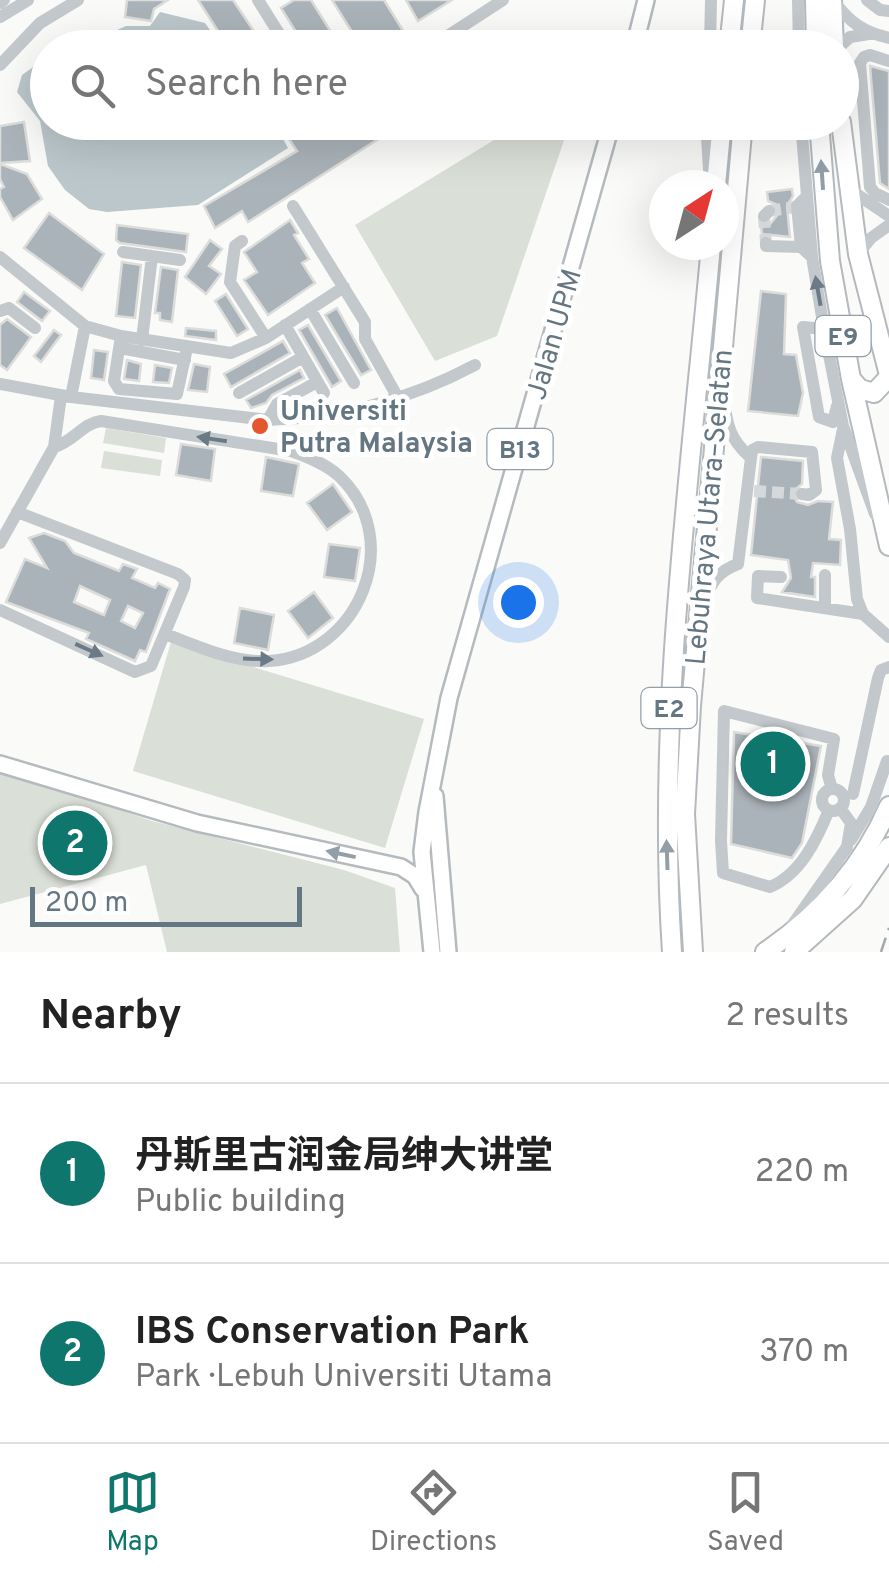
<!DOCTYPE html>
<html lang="en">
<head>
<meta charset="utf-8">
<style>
	body { margin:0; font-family:Overpass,"Noto Sans SC",sans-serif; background:#f6f6f6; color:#222 }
	.compass { position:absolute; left:649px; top:170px; width:90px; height:90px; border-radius:50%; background:#fff; box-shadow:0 10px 40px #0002; rotate:36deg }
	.scale { position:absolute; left:30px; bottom:25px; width:272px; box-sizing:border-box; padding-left:10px; border:5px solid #657683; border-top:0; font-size:28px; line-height:35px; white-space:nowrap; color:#657683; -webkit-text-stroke:8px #fff; paint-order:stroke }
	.you { position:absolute; left:518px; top:602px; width:35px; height:35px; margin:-25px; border:8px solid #fff; border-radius:50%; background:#1a73e8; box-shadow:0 0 0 15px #1a73e833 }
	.badge { display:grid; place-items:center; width:65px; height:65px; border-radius:50%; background:#0f766e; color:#fff; font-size:32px; font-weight:700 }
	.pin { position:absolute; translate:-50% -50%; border:5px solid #fff; box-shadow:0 2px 10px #0006 }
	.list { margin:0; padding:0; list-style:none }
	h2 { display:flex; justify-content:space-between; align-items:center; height:130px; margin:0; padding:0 40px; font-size:42px }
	h2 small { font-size:32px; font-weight:400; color:#767676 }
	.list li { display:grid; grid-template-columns:65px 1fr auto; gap:30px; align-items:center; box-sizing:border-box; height:180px; padding:0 40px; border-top:2px solid #e0e0e0 }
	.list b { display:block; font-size:38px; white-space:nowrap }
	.list p { margin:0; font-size:32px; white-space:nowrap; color:#767676 }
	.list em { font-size:32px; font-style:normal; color:#767676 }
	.icon { flex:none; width:55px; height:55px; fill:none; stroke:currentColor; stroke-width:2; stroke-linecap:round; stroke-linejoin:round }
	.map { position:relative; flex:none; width:889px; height:952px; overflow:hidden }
	.search { position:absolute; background:#fff; box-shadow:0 10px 40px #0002; left:30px; right:30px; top:30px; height:110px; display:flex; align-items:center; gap:25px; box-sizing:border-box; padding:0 35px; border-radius:55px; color:#767676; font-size:38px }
	.sheet { height:490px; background:#fff }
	nav { display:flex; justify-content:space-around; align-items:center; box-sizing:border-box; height:140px; border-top:2px solid #e0e0e0; background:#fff; font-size:28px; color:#767676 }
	nav a { display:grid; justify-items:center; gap:5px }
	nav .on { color:#0f766e }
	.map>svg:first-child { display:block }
	.green { fill:#dadfd7 }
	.water { fill:#bbc7cb }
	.building { fill:#aab3b9; stroke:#dcdcda; stroke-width:2.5; fill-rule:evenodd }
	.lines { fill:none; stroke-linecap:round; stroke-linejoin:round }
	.minor-tunnel { stroke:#d5d9db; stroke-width:12; stroke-dasharray:12 6; stroke-linecap:butt }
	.major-casing { stroke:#b5babe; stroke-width:20 }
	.highway-casing { stroke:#b4b9bd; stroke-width:22 }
	.minor { stroke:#c3c8cc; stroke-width:12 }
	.major { stroke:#fff; stroke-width:15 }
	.highway { stroke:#fff; stroke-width:18 }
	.rail { stroke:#a2aab0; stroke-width:2.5; stroke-dasharray:15 8; stroke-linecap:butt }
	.oneway { fill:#939fa8 }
	.oneway2 { fill:#6a7a87 }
	.poi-dot { fill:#e4572e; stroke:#fff; stroke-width:4 }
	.labels { text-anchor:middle; stroke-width:10; stroke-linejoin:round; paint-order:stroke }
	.shield { fill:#fff; stroke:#939fa8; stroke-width:2.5 }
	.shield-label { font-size:25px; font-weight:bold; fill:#657683 }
	.street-label { font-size:28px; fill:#657683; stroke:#fff }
	.poi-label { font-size:28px; font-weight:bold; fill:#657683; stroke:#fff; text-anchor:start }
</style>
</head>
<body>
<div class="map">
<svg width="889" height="952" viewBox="0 0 889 952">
	<rect width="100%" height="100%" fill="#fafaf8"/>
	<path class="green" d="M522 123H570L497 336 435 361 355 225Z
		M106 428 166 438 164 453 103 443Z
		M104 451 162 460 160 476 101 468Z
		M171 642 424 719 385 848 133 771Z
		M0 769 152 821 344 870 395 888 400 952H167L146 865 0 904Z"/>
	<path class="water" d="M160 12 205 23 222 47H80L126 26H150Z
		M47 57 48 122 274 123 288 148 198 205 107 212 89 209 65 190 48 166 40 121 17 92 22 75Z"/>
	<path class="building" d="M127 0H168L154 9 151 21 125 17Z
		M198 0H233L265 48H229Z
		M294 0H311L341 48H306L281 8Z
		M332 0H384L410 42 401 48H362Z
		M406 0H452L418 21Z
		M870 66 889 71V189L880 183Z
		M24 122 30 161 0 163V126Z
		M278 122H316L319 127 326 122H405L248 222 242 211 215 228 204 206 297 151Z
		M0 164 27 174 42 199 13 220 0 197V189L4 187 0 179Z
		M792 189 793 196 787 206 790 237 762 234 761 226 770 224 779 213 777 205 768 201 767 192Z
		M49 213 104 254 82 290 24 248Z
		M290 220 298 233 294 235 309 259 302 263 315 283 268 315 244 280 257 272 244 252Z
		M117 225 188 234 186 252 120 243 116 240Z
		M210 240 222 249 209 266 221 274 206 294 185 277Z
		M122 262 141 265 135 318 116 316Z
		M161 267 178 270 172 322 160 320V313H155Z
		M761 291 786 294 784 354 796 355 803 393 798 416 748 411Z
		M24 292 50 311 42 321 17 302Z
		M226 294 248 329 237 336 215 301Z
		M337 308 371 370 361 375 325 315Z
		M7 319 31 337 7 370 0 365V325Z
		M308 325 341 381 332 387 299 330Z
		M186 328 216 331V340L185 336Z
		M54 330 61 335 41 362 34 356Z
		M283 341 290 353 231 387 224 374Z
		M94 350 108 352 104 380 91 378Z
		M127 360 141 364 139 381 124 379Z
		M194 364 210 367 207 392 188 390Z
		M155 365 172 368 169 383 153 382Z
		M300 370 304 378 272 395 266 403 251 408 246 400Z
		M181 444 215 449 211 481 176 475Z
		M266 457 299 464 293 496 261 491Z
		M761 457 803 461 802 484 792 492 797 502 808 505 818 501 833 502 829 539 841 540 840 565 813 563 811 577H815V597L782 592 791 578 788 560 751 555Z
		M333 484 352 512 327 530 307 503Z
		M44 533 65 541 74 553 119 571 123 564 137 569 132 578 155 588 158 583 170 589 146 652 140 650 135 661 86 639 89 633 6 602 25 559 47 568 29 538ZM80 586 110 600 104 615 74 602ZM128 606 143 613 135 628 121 621Z
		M329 544 360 548 355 581 324 577Z
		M314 592 333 618 308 638 288 611Z
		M240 608 274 615 268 650 234 643Z
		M734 732 821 746 802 843 792 858 731 844Z"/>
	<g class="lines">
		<path class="minor-tunnel" d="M769 211 795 207
			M764 216 766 243
			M754 491 802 494"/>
		<g class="major-casing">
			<path id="major" d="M634 48 646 0
				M0 764 197 823 401 867 415 876 423 889
				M435 796 448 952
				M432 952 422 852 427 812 449 698 612 122"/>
		</g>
		<g class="highway-casing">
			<path id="highway" d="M815 0 816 48
				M832 0 834 48
				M729 48 734 0
				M750 48 755 0
				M819 122 830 261 851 379 889 546
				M841 122 858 254 889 375
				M716 185 722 122
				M851 379 860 389 874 393 889 377
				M672 952C656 716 690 480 711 245
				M693 952 685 814 691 706 743 122
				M765 952C819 915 863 866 889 806
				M794 952 853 899 889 847"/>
		</g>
		<path class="minor" d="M258 0 288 48
			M798 0 799 48
			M833 0C849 22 863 32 889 38
			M867 0 880 10 889 11
			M0 3 4 0
			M0 17 28 0
			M429 48 503 0
			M710 48 711 0
			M838 48 850 37 869 34
			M889 61 870 55 864 57 860 63 870 187 875 193 889 200
			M0 65 40 23 78 0
			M706 122 710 185
			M801 122 812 257 824 329 843 426 875 514
			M849 189 889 216
			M805 198 797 206 801 247 812 257
			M293 206 365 322V339L398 398
			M764 216 769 211
			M242 241 235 246 230 282 266 338
			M766 243V246L801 247
			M123 252 180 260
			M858 254 871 238 889 225
			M0 257 85 326 121 336 231 353 266 338 344 287
			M310 309 354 383
			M0 311 9 308 35 328
			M285 325 324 393
			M824 329 803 327 819 417 833 422 837 406
			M121 336 114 381 119 389 177 394 187 348
			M142 340 152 256
			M120 348 185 360
			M0 384 71 397 268 420C341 418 411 399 475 365
			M239 393 303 357
			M71 397 85 326
			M724 400C727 425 730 439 749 456
			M268 420 277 404 317 382
			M843 429 837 458 850 529 857 599 863 614 889 637
			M54 447C73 442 83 423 101 421L291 451C308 457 326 464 339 476 406 539 360 655 269 661 233 663 198 646 165 634
			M0 543 54 447 61 396
			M781 577 758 576 757 598 863 614
			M703 603C712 583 716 572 738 564L752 450 758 447 812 452 816 490 809 495 802 494
			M825 608V575
			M0 610 135 672 151 666 184 587 185 580 178 574 17 512
			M822 800a11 11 0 1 1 22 0a11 11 0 1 1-22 0Z
			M853 794 878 678 881 670 889 667
			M829 810C817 839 801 874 770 887L723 873 721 841 724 711 834 739 828 775 832 789
			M851 840 871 807 887 761
			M793 924 847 847 851 823 840 808"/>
		<use href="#major" class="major"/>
		<use href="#highway" class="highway"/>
		<path class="rail" d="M881 952 889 928"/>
	</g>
	<defs><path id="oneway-solid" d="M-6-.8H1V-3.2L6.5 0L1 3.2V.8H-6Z" transform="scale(2.5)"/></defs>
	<g class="oneway">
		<use href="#oneway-solid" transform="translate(822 175) rotate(-94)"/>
		<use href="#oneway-solid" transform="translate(341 854) rotate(-168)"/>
		<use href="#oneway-solid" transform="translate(667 855) rotate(-92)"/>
	</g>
	<g class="oneway2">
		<use href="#oneway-solid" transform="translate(818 291) rotate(-100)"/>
		<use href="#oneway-solid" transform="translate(212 439) rotate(-171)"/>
		<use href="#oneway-solid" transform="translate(89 650) rotate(24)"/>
		<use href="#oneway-solid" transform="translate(258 659) rotate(2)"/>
	</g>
	<circle class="poi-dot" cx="260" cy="426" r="10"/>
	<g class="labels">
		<g class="shield">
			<rect x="815.5" y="316" width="55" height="40" rx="8"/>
			<rect x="487.5" y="429" width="65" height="40" rx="8"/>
			<rect x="641.5" y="688" width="55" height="40" rx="8"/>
		</g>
		<g class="shield-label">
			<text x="843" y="345">E9</text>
			<text x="520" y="458">B13</text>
			<text x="669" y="717">E2</text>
		</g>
		<g class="street-label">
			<text transform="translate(553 334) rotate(-74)" y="10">Jalan UPM</text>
			<text transform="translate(708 507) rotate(-85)" y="10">Lebuhraya Utara–Selatan</text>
		</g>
		<g class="poi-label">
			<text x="280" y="420">Universiti<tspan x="280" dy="32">Putra Malaysia</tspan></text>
		</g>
	</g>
</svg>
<svg class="compass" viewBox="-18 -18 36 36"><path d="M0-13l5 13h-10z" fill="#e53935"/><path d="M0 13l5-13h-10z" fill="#767676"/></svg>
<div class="scale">200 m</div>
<div class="you"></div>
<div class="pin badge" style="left:773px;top:764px">1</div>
<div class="pin badge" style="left:75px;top:843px">2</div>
<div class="search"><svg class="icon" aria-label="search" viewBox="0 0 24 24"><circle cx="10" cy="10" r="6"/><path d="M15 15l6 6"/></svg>Search here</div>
</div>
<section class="sheet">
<h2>Nearby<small>2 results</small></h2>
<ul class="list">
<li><span class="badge">1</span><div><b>丹斯里古润金局绅大讲堂</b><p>Public building</p></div><em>220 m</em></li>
<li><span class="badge">2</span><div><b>IBS Conservation Park</b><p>Park · Lebuh Universiti Utama</p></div><em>370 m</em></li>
</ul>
</section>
<nav>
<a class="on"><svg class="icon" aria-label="map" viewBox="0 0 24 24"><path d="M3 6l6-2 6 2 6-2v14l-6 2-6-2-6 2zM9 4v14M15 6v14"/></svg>Map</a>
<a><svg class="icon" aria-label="directions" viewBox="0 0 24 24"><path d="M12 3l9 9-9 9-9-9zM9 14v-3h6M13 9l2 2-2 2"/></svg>Directions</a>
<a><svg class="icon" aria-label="saved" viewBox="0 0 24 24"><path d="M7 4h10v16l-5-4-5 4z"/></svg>Saved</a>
</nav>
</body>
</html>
